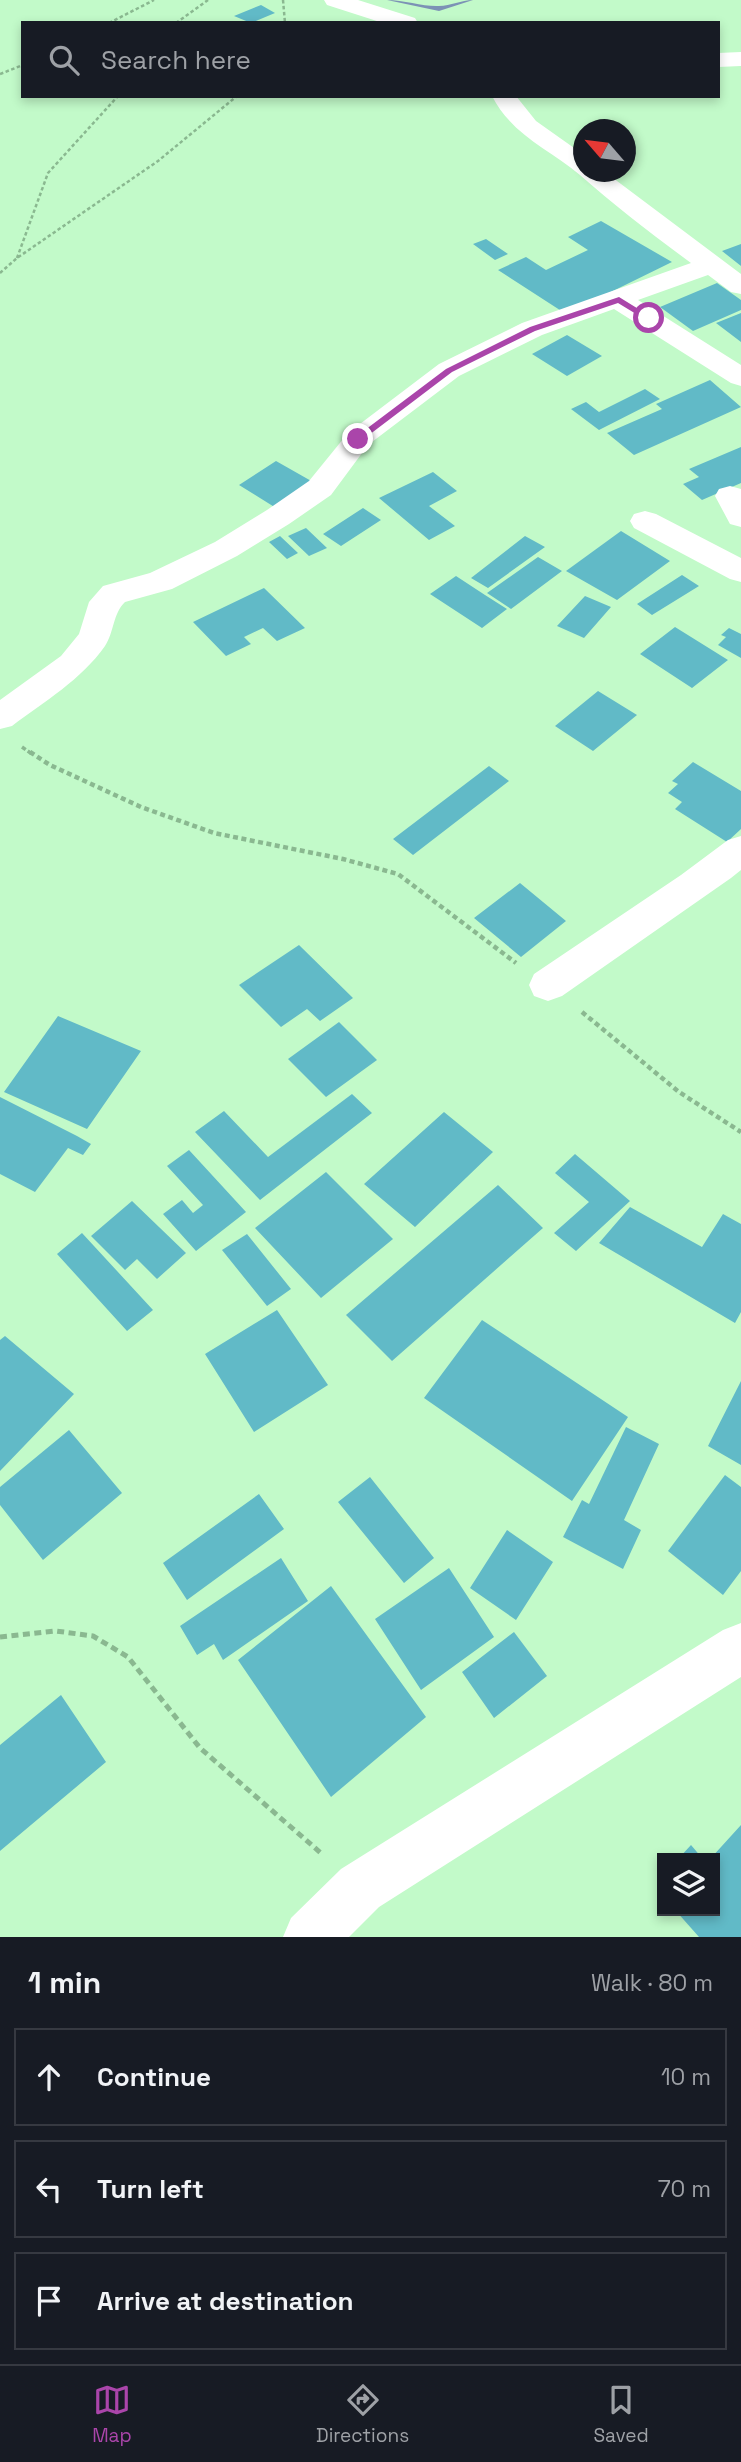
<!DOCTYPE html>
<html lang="en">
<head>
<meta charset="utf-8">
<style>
	body { margin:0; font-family:"Space Grotesk",sans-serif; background:#242831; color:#f1f3f6 }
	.controls { position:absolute; right:21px; bottom:21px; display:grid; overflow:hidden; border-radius:0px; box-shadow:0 4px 10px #0003 }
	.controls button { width:63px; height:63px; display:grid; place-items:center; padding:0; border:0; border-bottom:2px solid #363941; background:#171b24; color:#f1f3f6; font:35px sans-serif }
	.compass { position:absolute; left:573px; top:119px; width:63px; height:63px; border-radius:50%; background:#171b24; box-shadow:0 4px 10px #0003; rotate:298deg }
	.stop { position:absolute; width:21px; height:21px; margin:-16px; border:5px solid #aa45aa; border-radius:50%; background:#fff }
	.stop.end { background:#aa45aa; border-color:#fff; box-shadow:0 2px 7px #0008 }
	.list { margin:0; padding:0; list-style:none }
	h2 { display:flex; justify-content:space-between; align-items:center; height:91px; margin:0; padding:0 28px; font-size:30px }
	h2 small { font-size:23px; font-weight:400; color:#9ea1a6 }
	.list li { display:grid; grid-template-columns:46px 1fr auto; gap:21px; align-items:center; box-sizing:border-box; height:98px; margin:0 14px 14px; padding:0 14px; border:2px solid #363941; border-radius:0px }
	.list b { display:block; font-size:26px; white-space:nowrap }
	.list em { font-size:23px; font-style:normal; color:#9ea1a6 }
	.icon { flex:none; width:38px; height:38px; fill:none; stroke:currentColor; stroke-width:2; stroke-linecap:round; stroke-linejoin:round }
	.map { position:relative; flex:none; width:741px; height:1937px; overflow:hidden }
	.search { position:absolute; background:#171b24; box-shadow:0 4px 10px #0003; left:21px; right:21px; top:21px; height:77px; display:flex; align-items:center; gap:18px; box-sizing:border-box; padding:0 24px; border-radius:0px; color:#9ea1a6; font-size:26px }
	.sheet { height:427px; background:#171b24 }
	nav { display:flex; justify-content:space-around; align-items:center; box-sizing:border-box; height:98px; border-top:2px solid #363941; background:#171b24; font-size:19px; color:#9ea1a6 }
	nav a { display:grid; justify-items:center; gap:4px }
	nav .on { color:#aa45aa }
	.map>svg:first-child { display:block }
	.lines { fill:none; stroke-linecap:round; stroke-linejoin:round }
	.stream { fill:#7c92b5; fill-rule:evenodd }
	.building { fill:#61bac7 }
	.path-far3 { stroke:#8ab890; stroke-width:2.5; stroke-dasharray:3.5 2.5; stroke-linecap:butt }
	.path-far2 { stroke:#8ab890; stroke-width:3.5; stroke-dasharray:4.5 2.5; stroke-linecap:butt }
	.path-far1 { stroke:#8ab890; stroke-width:4.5; stroke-dasharray:5 3.5; stroke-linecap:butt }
	.path { stroke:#8ab890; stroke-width:5; stroke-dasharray:7 4.5; stroke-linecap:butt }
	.minor { fill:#fff; fill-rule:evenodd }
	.route { fill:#aa45aa }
</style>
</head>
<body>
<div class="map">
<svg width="741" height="1937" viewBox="0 0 741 1937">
	<rect width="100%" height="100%" fill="#c2fac9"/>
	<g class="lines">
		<path class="stream" d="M387 0C404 0 425 7 439 6 451 6 461 0 473 0L439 11Z"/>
	</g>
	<path class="building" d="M261 5 275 13 251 23 234 16Z
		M601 221 672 262 566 314 498 270 526 257 546 270 588 250 568 237Z
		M486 239 508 254 495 260 473 244Z
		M741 244V266L722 251Z
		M717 283 741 300V310L693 331 660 307Z
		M741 313V342L716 323Z
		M567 335 602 356 567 376 532 354Z
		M710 380 741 407 634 455 607 433 662 409 656 404Z
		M645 389 660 399 599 430 571 409 586 402 599 412Z
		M741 447V483L702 500 683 484 699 477 689 469Z
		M276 461 313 482 276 508 239 485Z
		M433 472 457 491 429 506 455 526 429 540 379 498Z
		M363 508 381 520 341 546 323 534Z
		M306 528 327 548 309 556 288 536Z
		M621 531 670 561 617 600 566 571Z
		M280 536 298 553 287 559 269 542Z
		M525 536 545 547 488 588 471 578Z
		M538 557 562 571 511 609 487 593Z
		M682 575 699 586 652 615 637 604Z
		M456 576 485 595 507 609 482 628 430 594Z
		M264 588 305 628 277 641 263 628 244 637 251 644 226 656 193 622Z
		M585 596 611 607 584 638 557 626Z
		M675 627 728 660 692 688 640 654Z
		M729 628 741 634V658L718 645 726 637 721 635Z
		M598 691 637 715 593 751 555 726Z
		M693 762 741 791V829L727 842 675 809 682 802 668 793 678 784 672 781Z
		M489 766 509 781 413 855 393 839Z
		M520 883 566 921 521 957 474 918Z
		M299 945 353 998 320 1021 307 1009 281 1027 239 985Z
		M58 1016 141 1051 87 1129 4 1092Z
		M339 1022 377 1060 326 1097 288 1059Z
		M352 1094 372 1113 260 1200 195 1132 224 1111 268 1157Z
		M0 1097 77 1136 91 1144 83 1155 68 1148 35 1192 0 1174Z
		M444 1112 493 1152 415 1227 364 1184Z
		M189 1150 246 1212 196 1251 163 1214 182 1200 193 1213 203 1205 167 1166Z
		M575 1154 630 1201 576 1251 554 1233 589 1202 555 1173Z
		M326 1172 393 1239 321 1298 255 1228Z
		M498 1185 543 1228 392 1361 346 1315Z
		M132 1201 186 1253 157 1279 137 1259 125 1270 91 1236Z
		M630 1207 702 1247 723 1214 741 1224V1312L735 1323 599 1243Z
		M82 1233 153 1310 127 1331 57 1254Z
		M247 1234 291 1289 267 1306 222 1250Z
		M277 1310 328 1385 254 1432 205 1354Z
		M482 1320 628 1417 572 1501 424 1398Z
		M5 1336 74 1394 0 1471V1340Z
		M741 1381V1465L708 1446Z
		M626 1427 659 1444 624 1520 641 1530 623 1569 563 1537 582 1500 589 1504Z
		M69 1430 122 1493 43 1560 0 1505V1487Z
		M725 1475 741 1487V1571L723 1595 668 1551Z
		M370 1477 434 1558 404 1583 338 1502Z
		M259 1494 284 1529 187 1600 163 1563Z
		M507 1530 553 1562 516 1620 470 1588Z
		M281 1558 308 1601 223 1660 214 1644 197 1655 180 1626Z
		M449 1568 494 1637 421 1690 375 1619Z
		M331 1586 426 1717 331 1797 238 1660Z
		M514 1632 547 1676 494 1718 462 1672Z
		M61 1695 106 1762 0 1851V1745Z
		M741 1825V1937H699L676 1911H715V1858H711Z
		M691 1845 702 1858H679Z"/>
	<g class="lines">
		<path class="path-far3" d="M283 0 285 23
			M109 23 154 0
			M176 23 208 0
			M0 74 23 65
			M17 258 48 173 118 96
			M0 273 17 258 158 161 237 96"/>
		<path class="path-far2" d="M22 747 32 754"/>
		<path class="path-far1" d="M30 752 50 765 141 807 214 833 343 859 398 874 516 963
			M582 1012 679 1092 741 1132"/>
		<path class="path" d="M0 1637 56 1631 93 1636 128 1657 200 1748 322 1854"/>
		<path class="minor" d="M324 0H358L415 18 418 23H383L327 5Z
			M741 52V66L718 67V53Z
			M492 96H516L536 121 584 155V172H605L741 274V294L731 292 708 275 638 300 741 365V386L731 383 614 309 542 335 459 376 368 445 331 495 289 524 237 556 172 589 125 602C113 613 114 633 105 646 81 680 45 701 12 726L0 729V700L61 656 79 634 89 602 103 586 150 573 215 542 267 510 309 481 348 433 439 364 522 323 691 263C653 235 615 206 580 175 549 149 512 135 492 96Z
			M730 486 741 489V527L730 524 715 496 719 489Z
			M645 511 656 514 741 558V582L730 579 634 528 630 521 634 514Z
			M741 836V870L731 878 562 996 548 1001 534 996 529 985 534 974 681 875 728 840Z
			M741 1623V1677L379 1907 349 1937H283L291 1918 341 1869 723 1630Z"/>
	</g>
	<path class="route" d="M619 297 653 318 646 320 618 303 535 331 452 372 361 441 353 439 446 369 530 327Z"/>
</svg>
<div class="controls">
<button><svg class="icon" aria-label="layers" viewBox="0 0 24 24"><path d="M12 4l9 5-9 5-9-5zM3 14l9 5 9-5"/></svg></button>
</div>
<svg class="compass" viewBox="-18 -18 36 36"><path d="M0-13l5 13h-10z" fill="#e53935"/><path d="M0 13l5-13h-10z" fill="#9ea1a6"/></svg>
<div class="stop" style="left:649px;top:318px"></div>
<div class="stop end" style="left:358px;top:439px"></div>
<div class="search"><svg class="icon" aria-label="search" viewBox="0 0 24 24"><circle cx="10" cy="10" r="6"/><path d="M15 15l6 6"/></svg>Search here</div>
</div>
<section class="sheet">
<h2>1 min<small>Walk · 80 m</small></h2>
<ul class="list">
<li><svg class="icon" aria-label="ahead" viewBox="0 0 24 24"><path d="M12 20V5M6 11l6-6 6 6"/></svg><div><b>Continue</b></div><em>10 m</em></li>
<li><svg class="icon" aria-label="left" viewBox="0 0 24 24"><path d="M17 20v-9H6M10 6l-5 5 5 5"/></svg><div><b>Turn left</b></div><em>70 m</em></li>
<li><svg class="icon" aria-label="arrive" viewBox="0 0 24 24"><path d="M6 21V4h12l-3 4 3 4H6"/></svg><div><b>Arrive at destination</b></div></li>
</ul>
</section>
<nav>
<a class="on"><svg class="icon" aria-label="map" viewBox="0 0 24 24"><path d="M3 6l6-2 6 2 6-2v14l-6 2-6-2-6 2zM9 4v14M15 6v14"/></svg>Map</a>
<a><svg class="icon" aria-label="directions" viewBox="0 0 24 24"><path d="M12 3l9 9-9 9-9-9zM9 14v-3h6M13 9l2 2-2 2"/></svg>Directions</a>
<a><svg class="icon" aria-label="saved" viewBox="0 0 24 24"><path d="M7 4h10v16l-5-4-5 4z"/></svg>Saved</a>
</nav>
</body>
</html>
